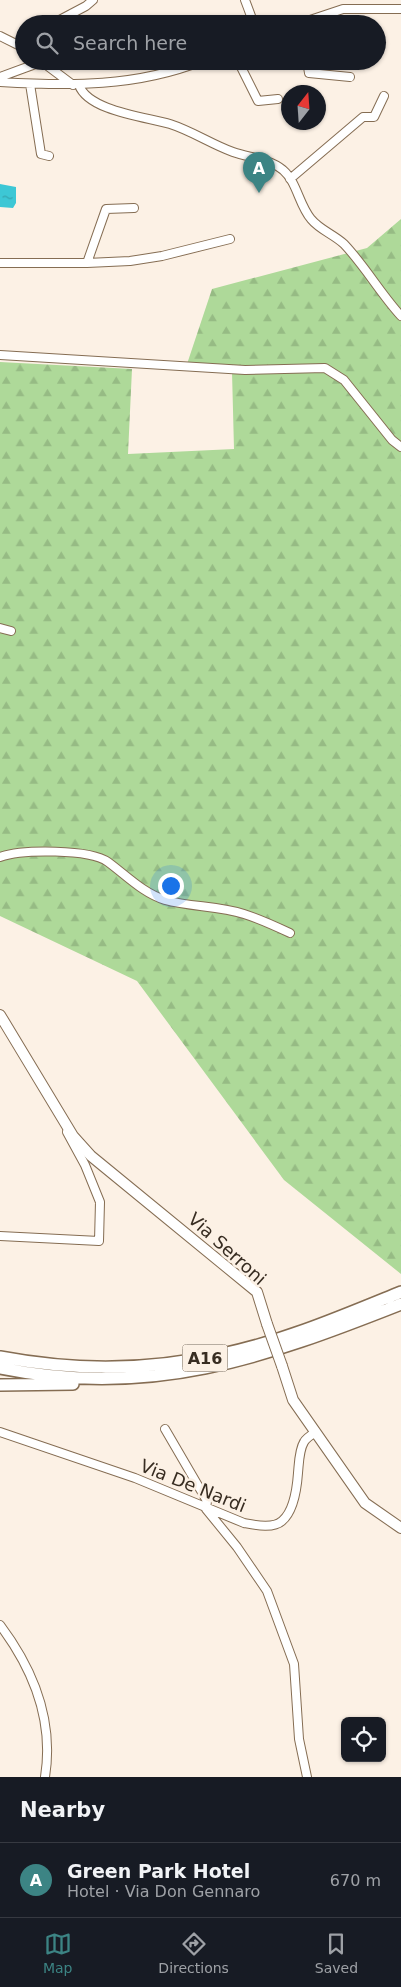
<!DOCTYPE html>
<html lang="en">
<head>
<meta charset="utf-8">
<style>
	body { margin:0; font-family:"DejaVu Sans",sans-serif; background:#242831; color:#f1f3f6 }
	.controls { position:absolute; right:15px; bottom:15px; display:grid; overflow:hidden; border-radius:8px; box-shadow:0 1px 4px #0004 }
	.controls button { width:45px; height:45px; display:grid; place-items:center; padding:0; border:0; border-bottom:1px solid #363941; background:#171b24; color:#f1f3f6; font:25px sans-serif }
	.compass { position:absolute; left:281px; top:85px; width:45px; height:45px; border-radius:50%; background:#171b24; box-shadow:0 1px 4px #0004; rotate:17deg }
	.you { position:absolute; left:170px; top:885px; width:18px; height:18px; margin:-12px; border:4px solid #fff; border-radius:50%; background:#1a73e8; box-shadow:0 0 0 8px #1a73e833 }
	.badge { display:grid; place-items:center; width:32px; height:32px; border-radius:50%; background:#3c8484; color:#fff; font-size:16px; font-weight:700 }
	.pin { position:absolute; translate:-50% -41px; filter:drop-shadow(0 1px 2px #0008) }
	.pin::after { content:''; position:absolute; top:26px; width:18px; height:15px; background:inherit; clip-path:polygon(0 0,100% 0,50% 100%) }
	.list { margin:0; padding:0; list-style:none }
	h2 { display:flex; justify-content:space-between; align-items:center; height:65px; margin:0; padding:0 20px; font-size:21px }
	h2 small { font-size:16px; font-weight:400; color:#9ea1a6 }
	.list li { display:grid; grid-template-columns:32px 1fr auto; gap:15px; align-items:center; box-sizing:border-box; height:75px; padding:0 20px; border-top:1px solid #363941 }
	.list b { display:block; font-size:19px; white-space:nowrap }
	.list p { margin:0; font-size:16px; white-space:nowrap; color:#9ea1a6 }
	.list em { font-size:16px; font-style:normal; color:#9ea1a6 }
	.icon { flex:none; width:28px; height:28px; fill:none; stroke:currentColor; stroke-width:2; stroke-linecap:round; stroke-linejoin:round }
	.map { position:relative; flex:none; width:401px; height:1777px; overflow:hidden }
	.search { position:absolute; background:#171b24; box-shadow:0 1px 4px #0004; left:15px; right:15px; top:15px; height:55px; display:flex; align-items:center; gap:12px; box-sizing:border-box; padding:0 18px; border-radius:28px; color:#9ea1a6; font-size:19px }
	.sheet { height:140px; background:#171b24 }
	nav { display:flex; justify-content:space-around; align-items:center; box-sizing:border-box; height:70px; border-top:1px solid #363941; background:#171b24; font-size:14px; color:#9ea1a6 }
	nav a { display:grid; justify-items:center; gap:2px }
	nav .on { color:#3c8484 }
	.map>svg:first-child { display:block }
	.forest { fill:url(#forest-firs) }
	.water { fill:url(#water-ripples) }
	.lines { fill:none; stroke-linecap:round; stroke-linejoin:round }
	.minor-casing { stroke:#856d53; stroke-width:10 }
	.major-casing { stroke:#856d53; stroke-width:12 }
	.highway-casing { stroke:#856d53; stroke-width:14 }
	.minor { stroke:#fff; stroke-width:8 }
	.major { stroke:#fff; stroke-width:10 }
	.highway { stroke:#fff; stroke-width:11 }
	.major-bridge-casing { stroke:#856d53; stroke-width:12; stroke-linecap:butt }
	.major-bridge { stroke:#fff; stroke-width:10 }
	.labels { text-anchor:middle; stroke-width:5; stroke-linejoin:round; paint-order:stroke }
	.shield { fill:#fcf1e5; stroke:#73685c; stroke-width:1 }
	.shield-label { font-size:16px; font-weight:bold; fill:#382d22 }
	.street-label { font-size:18px; fill:#382d22; stroke:#fcf1e5 }
</style>
</head>
<body>
<div class="map">
<svg width="401" height="1777" viewBox="0 0 401 1777">
	<defs>
		<pattern id="forest-firs" width="22" height="20" patternUnits="userSpaceOnUse" patternTransform="scale(1.25)"><rect width="22" height="20" fill="#aed999"/><path d="M5 1l3.5 6h-7zM16 11l3.5 6h-7z" fill="#96bb84"/></pattern>
		<pattern id="water-ripples" width="26" height="14" patternUnits="userSpaceOnUse" patternTransform="scale(1.25)"><rect width="26" height="14" fill="#3dc7d5"/><path d="M2 4q2-2 4 0t4 0M15 11q2-2 4 0t4 0" fill="none" stroke="#34a2ac"/></pattern>
	</defs>
	<rect width="100%" height="100%" fill="#fcf1e5"/>
	<path class="forest" d="M401 219V1274L284 1180 137 981 0 916V362L132 369 128 454 234 449 232 372 187 364 212 289 367 248Z"/>
	<path class="water" d="M0 184 16 187V203L13 208 0 207Z"/>
	<g class="lines">
		<g class="minor-casing">
			<path id="minor" d="M245 0 254 24
				M52 24 86 6 93 0
				M298 24 343 9H401
				M0 36 24 48
				M41 61 73 85
				M238 61 258 101 278 99
				M307 61 309 73 350 77
				M0 77 41 62
				M0 82C70 86 136 87 202 61
				M30 84 41 154 49 156
				M79 85C88 111 146 117 170 124 192 131 211 144 233 152 250 158 268 158 283 170 297 182 299 205 311 219 320 230 333 234 344 244 365 266 380 293 401 316
				M290 179 363 117H374L384 96
				M0 263H87L106 209 134 208
				M87 263 130 261 162 256 230 239
				M0 355 245 370 325 368 344 380 392 440 401 447
				M0 628 11 631
				M0 857C22 849 90 849 108 862 127 876 143 893 165 900 191 907 219 906 244 914 260 919 275 926 290 933
				M0 1236 99 1241 100 1202 85 1165 67 1132
				M165 1429 207 1501 206 1509 237 1547 267 1591 294 1664 299 1739 307 1777
				M0 1432 135 1478 244 1523C255 1525 273 1529 282 1521 294 1511 297 1487 298 1473 299 1463 299 1450 304 1442 306 1438 311 1435 316 1432
				M0 1625C33 1669 54 1721 45 1777"/>
		</g>
		<g class="major-casing">
			<path id="major" d="M0 1015 73 1136 91 1156 257 1292 267 1324
				M282 1366 293 1400 365 1503 401 1528"/>
		</g>
		<g class="highway-casing">
			<path id="highway" d="M0 1357C74 1371 148 1371 222 1354 284 1341 342 1316 401 1292
				M0 1368C150 1399 264 1358 401 1304
				M0 1385 73 1384"/>
		</g>
		<use href="#minor" class="minor"/>
		<use href="#major" class="major"/>
		<use href="#highway" class="highway"/>
		<g class="major-bridge-casing">
			<path id="major-bridge" d="M267 1324 282 1366"/>
		</g>
		<use href="#major-bridge" class="major-bridge"/>
	</g>
	<g class="labels">
		<rect class="shield" x="182.5" y="1344.5" width="45" height="27" rx="4"/>
		<g class="shield-label">
			<text x="205" y="1364">A16</text>
		</g>
		<g class="street-label">
			<text transform="translate(227 1249) rotate(42)" y="6">Via Serroni</text>
			<text transform="translate(193 1486) rotate(22)" y="6">Via De Nardi</text>
		</g>
	</g>
</svg>
<div class="controls">
<button><svg class="icon" aria-label="locate" viewBox="0 0 24 24"><circle cx="12" cy="12" r="6"/><path d="M12 2v4M12 18v4M2 12h4M18 12h4"/></svg></button>
</div>
<svg class="compass" viewBox="-18 -18 36 36"><path d="M0-13l5 13h-10z" fill="#e53935"/><path d="M0 13l5-13h-10z" fill="#9ea1a6"/></svg>
<div class="you"></div>
<div class="pin badge" style="left:259px;top:193px">A</div>
<div class="search"><svg class="icon" aria-label="search" viewBox="0 0 24 24"><circle cx="10" cy="10" r="6"/><path d="M15 15l6 6"/></svg>Search here</div>
</div>
<section class="sheet">
<h2>Nearby<small></small></h2>
<ul class="list">
<li><span class="badge">A</span><div><b>Green Park Hotel</b><p>Hotel · Via Don Gennaro</p></div><em>670 m</em></li>
</ul>
</section>
<nav>
<a class="on"><svg class="icon" aria-label="map" viewBox="0 0 24 24"><path d="M3 6l6-2 6 2 6-2v14l-6 2-6-2-6 2zM9 4v14M15 6v14"/></svg>Map</a>
<a><svg class="icon" aria-label="directions" viewBox="0 0 24 24"><path d="M12 3l9 9-9 9-9-9zM9 14v-3h6M13 9l2 2-2 2"/></svg>Directions</a>
<a><svg class="icon" aria-label="saved" viewBox="0 0 24 24"><path d="M7 4h10v16l-5-4-5 4z"/></svg>Saved</a>
</nav>
</body>
</html>
